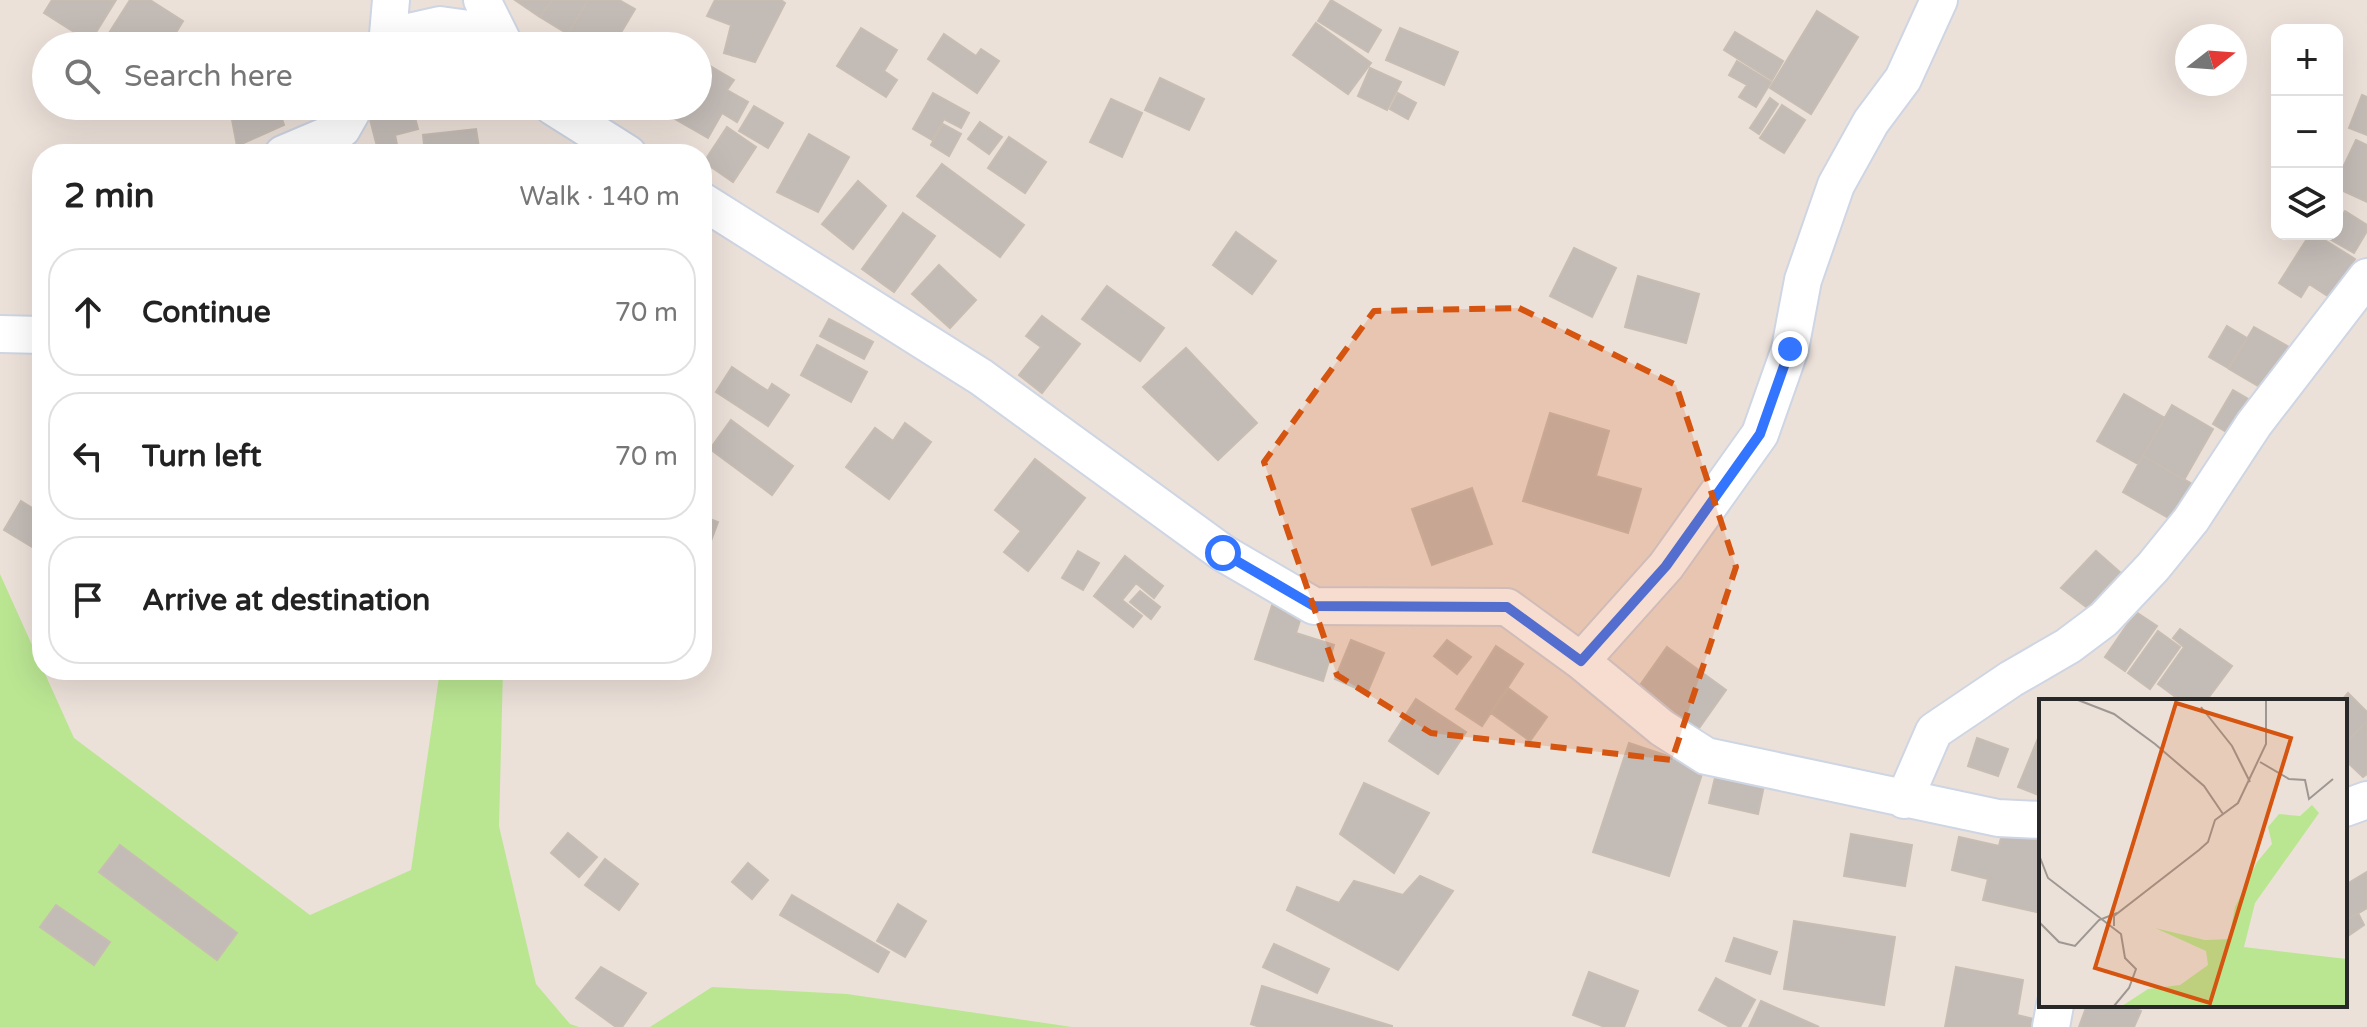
<!DOCTYPE html>
<html lang="en">
<head>
<meta charset="utf-8">
<style>
	body { margin:0; font-family:"Varela Round",sans-serif; background:#f2f2f2; color:#222 }
	.controls { position:absolute; right:24px; top:24px; display:grid; overflow:hidden; border-radius:16px; box-shadow:0 8px 32px #0002 }
	.controls button { width:72px; height:72px; display:grid; place-items:center; padding:0; border:0; border-bottom:2px solid #e0e0e0; background:#fff; color:#222; font:40px sans-serif }
	.compass { position:absolute; left:2175px; top:24px; width:72px; height:72px; border-radius:50%; background:#fff; box-shadow:0 8px 32px #0002; rotate:73deg }
	.stop { position:absolute; width:24px; height:24px; margin:-18px; border:6px solid #3375ff; border-radius:50%; background:#fff }
	.stop.end { background:#3375ff; border-color:#fff; box-shadow:0 2px 8px #0008 }
	.list { margin:0; padding:0; list-style:none }
	h2 { display:flex; justify-content:space-between; align-items:center; height:104px; margin:0; padding:0 32px; font-size:34px }
	h2 small { font-size:26px; font-weight:400; color:#767676 }
	.list li { display:grid; grid-template-columns:52px 1fr auto; gap:24px; align-items:center; box-sizing:border-box; height:128px; margin:0 16px 16px; padding:0 16px; border:2px solid #e0e0e0; border-radius:32px }
	.list b { display:block; font-size:30px; white-space:nowrap }
	.list em { font-size:26px; font-style:normal; color:#767676 }
	.icon { flex:none; width:44px; height:44px; fill:none; stroke:currentColor; stroke-width:2; stroke-linecap:round; stroke-linejoin:round }
	.map { position:relative; flex:none; width:2367px; height:1027px; overflow:hidden }
	.search { position:absolute; background:#fff; box-shadow:0 8px 32px #0002; left:32px; top:32px; width:680px; height:88px; display:flex; align-items:center; gap:20px; box-sizing:border-box; padding:0 28px; border-radius:44px; color:#767676; font-size:30px }
	.panel { position:absolute; background:#fff; box-shadow:0 8px 32px #0002; left:32px; top:144px; width:680px; height:536px; border-radius:32px }
	.map>svg:first-child { display:block }
	.green { fill:#bae692 }
	.building { fill:#c3bbb6; stroke:#c7bdb3; stroke-width:2 }
	.lines { fill:none; stroke-linecap:round; stroke-linejoin:round }
	.minor-casing { stroke:#ced5e3; stroke-width:40 }
	.minor { stroke:#fff; stroke-width:36 }
	.route { stroke:#3375ff; stroke-width:10 }
	.marked { fill:#d5540f; fill-opacity:0.2; stroke:#d5540f; stroke-width:6; stroke-dasharray:16 10; stroke-linejoin:round }
	.inset-road { fill:none; stroke:#9e9792; stroke-width:2 }
	.view { fill:#d5540f; fill-opacity:0.15; stroke:#d5540f; stroke-width:4 }
	.inset-edge { fill:none; stroke:#282828; stroke-width:4 }
</style>
</head>
<body>
<div class="map">
<svg width="2367" height="1027" viewBox="0 0 2367 1027">
	<rect width="100%" height="100%" fill="#ece1d9"/>
	<path class="green" d="M0 574 74 738 310 915 411 870 440 670H503L499 826 536 984 570 1024 579 1027H0Z
		M712 987 847 994 1072 1027H650Z"/>
	<path class="building" d="M52 0H116L90 42 44 13Z
		M130 0H150L183 21 168 46 102 44Z
		M515 0H552L540 17Z
		M552 0H588L568 34 540 17Z
		M588 0H619L635 9 613 46H587L568 34Z
		M715 0H781L785 3 755 62 724 53 731 25 707 16Z
		M1331 0 1381 30 1368 52 1318 21Z
		M1817 11 1858 37 1811 114 1770 88Z
		M1316 23 1371 63 1348 94 1293 55Z
		M861 28 897 50 884 71 897 80 886 97 837 66Z
		M1400 28 1458 52 1444 85 1386 60Z
		M1735 32 1783 61 1772 80 1724 50Z
		M944 34 976 56 981 49 999 61 977 93 928 59Z
		M700 60 734 80 727 90 748 102 737 122 722 113 708 138 668 115 674 106H698Z
		M1737 61 1771 82 1756 107 1739 97 1747 85 1729 75Z
		M1370 68 1401 82 1387 110 1358 96Z
		M1160 78 1204 99 1189 130 1145 110Z
		M933 93 969 113 961 128 944 119 932 140 913 129Z
		M1398 93 1416 103 1408 119 1390 109Z
		M2362 95 2367 97V135L2349 128Z
		M1770 98 1778 104 1759 134 1750 128Z
		M1111 99 1142 113 1122 157 1090 142Z
		M1782 105 1805 120 1784 153 1760 138Z
		M240 106H278L284 125 237 146 230 109Z
		M392 106H412L418 129 395 135 399 154H379L368 112Z
		M754 106 783 123 768 148 739 131Z
		M980 122 1002 137 989 154 968 139Z
		M943 124 961 134 949 156 931 145Z
		M727 127 756 147 733 182 704 162Z
		M476 129 480 154H425L423 135Z
		M809 134 849 157 818 212 777 192Z
		M1009 137 1046 162 1025 193 988 168Z
		M2356 140 2367 145V202L2337 188V180Z
		M942 164 1024 225 1000 257 917 196Z
		M858 181 886 206 853 249 822 224Z
		M2345 211 2367 225V231L2354 253 2328 238 2330 234H2337V223Z
		M903 213 935 236 894 292 862 269Z
		M1236 232 1276 261 1252 294 1213 265Z
		M2310 234H2315L2355 259 2331 298 2309 284 2301 297 2279 283Z
		M1574 248 1616 268 1592 317 1550 296Z
		M939 265 976 300 950 328 912 294Z
		M1638 276 1699 294 1686 343 1625 327Z
		M1107 286 1164 328 1140 361 1082 319Z
		M1042 316 1080 344 1042 393 1019 375 1041 347 1026 336Z
		M829 319 873 342 864 359 820 336Z
		M2227 326 2247 338 2228 368 2209 357Z
		M2254 327 2296 351 2272 394 2229 369Z
		M817 345 867 372 851 402 801 375Z
		M1186 348 1257 423 1218 460 1143 387Z
		M732 367 768 391 772 384 789 395 768 426 716 392Z
		M2233 390 2257 404 2236 438 2213 424Z
		M2124 394 2165 418 2138 464 2097 441Z
		M2172 405 2213 429 2184 480 2143 456Z
		M1550 413 1609 431 1596 476 1641 489 1628 533 1523 501Z
		M731 420 793 466 772 495 710 449Z
		M905 423 931 442 889 499 846 467 875 428 893 441Z
		M2143 456 2192 484 2172 520 2123 492Z
		M1035 459 1085 498 1028 571 1004 552 1021 531 995 510Z
		M1472 488 1492 544 1432 565 1412 509Z
		M21 501 42 514V553L4 530Z
		M702 516 718 522 702 565Z
		M1078 551 1099 563 1083 590 1062 578Z
		M2096 551 2130 581 2098 616 2061 588Z
		M1125 556 1163 586 1154 598 1136 583 1122 600 1142 616 1133 627 1094 596Z
		M1140 591 1160 607 1151 619 1130 602Z
		M1276 593 1306 602 1296 633 1334 645 1323 681 1255 659Z
		M2136 612 2157 626 2125 671 2105 657Z
		M2180 629 2232 666 2206 701H2181L2158 684 2184 647 2173 638Z
		M2158 631 2180 647 2150 689 2128 673Z
		M1351 640 1384 653 1367 693 1335 679Z
		M1447 640 1471 657 1457 674 1434 656Z
		M1496 646 1523 664 1482 726 1456 709Z
		M1667 647 1726 690 1697 731 1638 688Z
		M1508 688 1547 717 1530 741 1491 713Z
		M2348 693 2367 712V721L2345 744V701H2341Z
		M1416 699 1466 732 1438 774 1389 741Z
		M2367 721V774L2363 777 2345 760V744Z
		M2039 736 2041 737V796L2018 787Z
		M1977 738 2008 749 1998 776 1968 766Z
		M1629 743 1704 768 1669 876 1593 852Z
		M1718 765 1766 776 1758 814 1709 803Z
		M1364 783 1429 813 1394 873 1340 834Z
		M2004 826 2041 835V913L1983 900 1988 879 1952 870 1959 837 1999 846Z
		M568 833 597 857 579 877 551 853Z
		M1851 834 1912 845 1905 886 1844 876Z
		M120 845 237 933 217 960 99 872Z
		M605 859 638 884 619 910 585 885Z
		M748 863 768 880 752 899 732 882Z
		M2367 872V908L2345 921V885Z
		M1420 876 1453 891 1398 970 1287 910 1297 887 1339 903 1354 881 1403 895Z
		M792 895 889 952 878 972 780 915Z
		M898 904 926 921 905 957 877 941Z
		M56 905 110 942 94 965 40 927Z
		M2358 913 2364 925 2345 938V921Z
		M1794 921 1895 937 1884 1005 1784 989Z
		M1734 938 1777 952 1770 974 1726 961Z
		M1274 944 1329 969 1317 993 1263 967Z
		M601 967 646 993 622 1027H616L576 998Z
		M1956 967 2023 980 2017 1015 2038 1020 2037 1027H1945Z
		M1589 972 1638 991 1624 1027H1605L1573 1015Z
		M1716 978 1755 1000 1740 1027H1730L1699 1010Z
		M1262 986 1392 1026V1027H1260L1251 1024Z
		M1761 1001 1819 1027H1749Z
		M2087 1005H2126L2141 1011 2134 1027H2079Z"/>
	<g class="lines">
		<g class="minor-casing">
			<path id="minor" d="M482 0 505 46
				M387 46 391 0
				M391 46 400 34 440 25 469 29 485 46
				M552 106 628 154
				M283 154 342 129 355 106
				M702 201 981 377 1223 553 1314 606 1507 607 1581 661 1662 728 1706 756 1998 818 2041 820
				M0 334 42 335
				M1581 661 1666 566 1760 434 1790 349 1803 280 1836 185 1871 122 1903 79 1939 0
				M1904 800 1934 731 2011 679 2068 646 2104 619 2153 567 2191 520 2254 424 2367 277
				M2345 808 2367 800
				M2051 1027 2055 1005"/>
		</g>
		<use href="#minor" class="minor"/>
	</g>
	<g class="lines">
		<path class="route" d="M1223 553 1314 606 1507 607 1581 661 1666 566 1760 434 1790 349"/>
	</g>
	<path class="marked" d="M1519 308 1676 385 1736 567 1672 760 1431 733 1337 675 1264 462 1374 311Z"/>
	<g transform="translate(2039 699)">
		<rect width="308" height="308" fill="#ece1d9"/>
		<path d="M273 106 280 114 216 204 205 248 308 260V307H83L109 290 141 286 169 266 167 252 116 229 166 241 190 240 196 208 218 163 233 145 229 128 240 115 261 117Z" fill="#bae692"/>
		<path class="inset-road" d="M39 1 75 15 116 45 165 87 184 115M162 8 193 47 211 83M221 63 250 80 266 81 270 100 294 80M0 156 9 179 82 235 86 259 97 270 90 289 75 307M0 223 20 243 36 247 60 221 78 214M75 227V217L160 151 169 143 176 121 199 104 227 45V1"/>
		<path class="view" d="M137 4 252 39 171 304 56 269Z"/>
		<rect width="308" height="308" class="inset-edge"/>
	</g>
</svg>
<div class="controls">
<button>+</button>
<button>−</button>
<button><svg class="icon" aria-label="layers" viewBox="0 0 24 24"><path d="M12 4l9 5-9 5-9-5zM3 14l9 5 9-5"/></svg></button>
</div>
<svg class="compass" viewBox="-18 -18 36 36"><path d="M0-13l5 13h-10z" fill="#e53935"/><path d="M0 13l5-13h-10z" fill="#767676"/></svg>
<div class="stop" style="left:1223px;top:553px"></div>
<div class="stop end" style="left:1790px;top:349px"></div>
<div class="search"><svg class="icon" aria-label="search" viewBox="0 0 24 24"><circle cx="10" cy="10" r="6"/><path d="M15 15l6 6"/></svg>Search here</div>
<section class="panel">
<h2>2 min<small>Walk · 140 m</small></h2>
<ul class="list">
<li><svg class="icon" aria-label="ahead" viewBox="0 0 24 24"><path d="M12 20V5M6 11l6-6 6 6"/></svg><div><b>Continue</b></div><em>70 m</em></li>
<li><svg class="icon" aria-label="left" viewBox="0 0 24 24"><path d="M17 20v-9H6M10 6l-5 5 5 5"/></svg><div><b>Turn left</b></div><em>70 m</em></li>
<li><svg class="icon" aria-label="arrive" viewBox="0 0 24 24"><path d="M6 21V4h12l-3 4 3 4H6"/></svg><div><b>Arrive at destination</b></div></li>
</ul>
</section>
</div>
</body>
</html>
